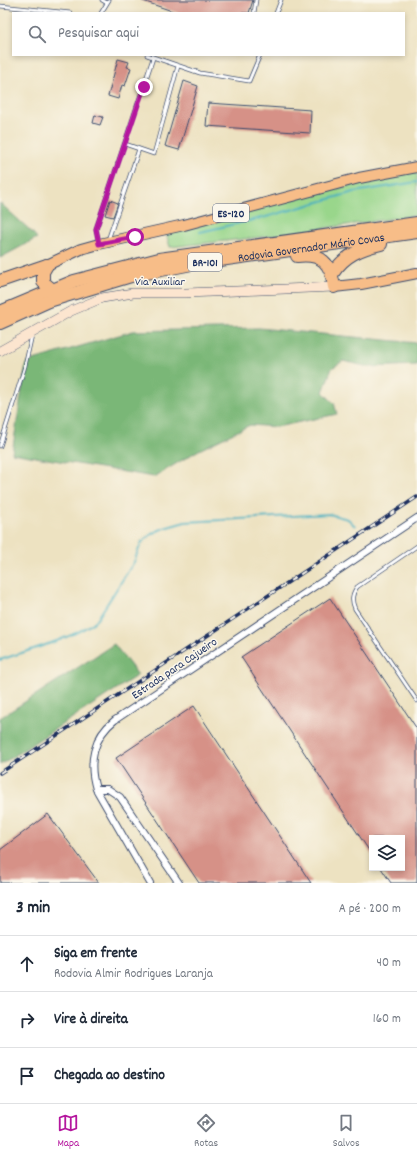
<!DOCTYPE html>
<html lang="pt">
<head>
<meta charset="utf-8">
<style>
	body { margin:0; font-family:Dekko,sans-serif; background:#f6f6f7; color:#1f2937 }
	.controls { position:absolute; right:12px; bottom:12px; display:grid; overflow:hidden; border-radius:0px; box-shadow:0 2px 6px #0003 }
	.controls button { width:36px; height:36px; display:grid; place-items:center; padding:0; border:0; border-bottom:1px solid #e0e1e3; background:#fff; color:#1f2937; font:20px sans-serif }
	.stop { position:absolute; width:12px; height:12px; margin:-9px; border:3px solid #b5179e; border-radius:50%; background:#fff }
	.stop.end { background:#b5179e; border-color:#fff; box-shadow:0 1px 4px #0008 }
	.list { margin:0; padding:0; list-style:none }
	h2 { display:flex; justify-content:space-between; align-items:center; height:52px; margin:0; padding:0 16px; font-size:17px }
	h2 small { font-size:13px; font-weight:400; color:#747a83 }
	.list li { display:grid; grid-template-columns:26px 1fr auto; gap:12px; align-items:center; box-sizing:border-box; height:56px; padding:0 16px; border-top:1px solid #e0e1e3 }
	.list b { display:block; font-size:15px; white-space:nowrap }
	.list p { margin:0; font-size:13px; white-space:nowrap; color:#747a83 }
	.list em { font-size:13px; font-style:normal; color:#747a83 }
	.icon { flex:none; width:22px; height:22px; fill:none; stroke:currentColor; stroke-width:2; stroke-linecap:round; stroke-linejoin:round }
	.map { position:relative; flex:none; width:417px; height:883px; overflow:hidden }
	.search { position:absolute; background:#fff; box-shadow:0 2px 6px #0003; left:12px; right:12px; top:12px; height:44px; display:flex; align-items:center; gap:10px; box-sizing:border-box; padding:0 14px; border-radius:0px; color:#747a83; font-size:15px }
	.sheet { height:220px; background:#fff }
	nav { display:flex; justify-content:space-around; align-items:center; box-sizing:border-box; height:56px; border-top:1px solid #e0e1e3; background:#fff; font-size:11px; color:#747a83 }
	nav a { display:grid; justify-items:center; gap:2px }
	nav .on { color:#b5179e }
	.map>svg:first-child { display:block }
	.green { fill:#99d68b; stroke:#5a8274 }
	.forest { fill:#7ab777; stroke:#4a736a }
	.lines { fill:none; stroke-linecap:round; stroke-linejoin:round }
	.stream { stroke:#42afc0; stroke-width:2 }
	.building { fill:#d69187 }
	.lane-casing { stroke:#3a4a6d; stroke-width:4.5 }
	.street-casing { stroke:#3a4a6d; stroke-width:8 }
	.secondary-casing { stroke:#3a4a6d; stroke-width:10 }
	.primary-casing { stroke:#3a4a6d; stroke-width:12 }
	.highway-casing { stroke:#3a4a6d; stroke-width:14 }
	.lane { stroke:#fff; stroke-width:3 }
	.street { stroke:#fff; stroke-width:6 }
	.secondary { stroke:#fce5cf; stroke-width:9 }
	.primary { stroke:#f7bd88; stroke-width:10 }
	.highway { stroke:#f7bd88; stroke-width:12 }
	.rail-casing { stroke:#1b2f5e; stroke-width:3.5 }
	.rail { stroke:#fbf7ec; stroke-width:2; stroke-dasharray:6; stroke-linecap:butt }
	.route { stroke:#b5179e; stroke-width:5 }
	.labels { text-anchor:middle; stroke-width:3; stroke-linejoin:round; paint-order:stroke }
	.shield { fill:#fbf7ec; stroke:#5e6b89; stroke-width:1 }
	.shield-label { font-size:11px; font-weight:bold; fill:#1b2f5e }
	.street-label { font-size:12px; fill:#1b2f5e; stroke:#fbf7ec }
</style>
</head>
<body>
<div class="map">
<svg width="417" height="883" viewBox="0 0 417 883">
	<rect width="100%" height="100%" fill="#fbf7ec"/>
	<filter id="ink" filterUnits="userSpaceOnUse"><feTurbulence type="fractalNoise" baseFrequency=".025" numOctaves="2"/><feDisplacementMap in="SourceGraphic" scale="8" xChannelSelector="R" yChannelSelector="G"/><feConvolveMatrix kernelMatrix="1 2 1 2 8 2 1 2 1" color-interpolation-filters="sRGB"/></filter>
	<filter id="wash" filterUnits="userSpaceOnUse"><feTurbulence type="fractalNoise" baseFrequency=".012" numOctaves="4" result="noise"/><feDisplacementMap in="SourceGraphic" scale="16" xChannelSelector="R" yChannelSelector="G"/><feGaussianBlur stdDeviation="0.9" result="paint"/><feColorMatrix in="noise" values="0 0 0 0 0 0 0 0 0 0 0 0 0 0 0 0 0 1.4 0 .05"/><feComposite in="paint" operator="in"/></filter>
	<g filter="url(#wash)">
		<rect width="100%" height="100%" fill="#ede2c1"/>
		<path class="green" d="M417 170V215L262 237 170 247 166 233 193 222Z"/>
		<path class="forest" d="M0 203 32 232 37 238 0 258Z
			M259 328 417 343V365L369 367 343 361 332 368 323 392 334 403 337 414 277 427 250 425 199 450 154 477 12 453 26 364 33 360 133 331Z
			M114 644 138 675 0 765V718Z"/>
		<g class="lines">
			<path class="stream" d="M200 232 266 217 354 192 417 182
				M0 660C23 652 85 635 98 618L134 562 141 543 153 533 164 528 185 522 329 514 348 519 355 526"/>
		</g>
		<g id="blocks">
			<path class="building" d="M140 0H253L249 13H178Z
				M118 59 129 62 127 67 131 68 125 86 122 85 118 99 108 96Z
				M184 81 198 86 179 150 165 146Z
				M208 103 311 110 310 133 206 126Z
				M95 115 103 117 100 125 93 123Z
				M110 200 118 203 113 217 105 215Z
				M330 598 417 729V883H391L381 868H402V838H372V855L241 657Z
				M194 706 311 883H199L116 758Z
				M48 814 99 883H0V850Z"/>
		</g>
	</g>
	<g filter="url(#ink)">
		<use href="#blocks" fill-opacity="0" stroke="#3a4a6d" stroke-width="1"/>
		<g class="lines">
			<g class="lane-casing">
				<path id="lane" d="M102 0 107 3
					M0 6 71 13
					M101 13 109 0
					M254 13 256 0
					M276 13 281 0
					M147 55 200 73 249 81 260 55
					M125 144 154 154 178 66
					M108 240 139 149
					M99 243 96 229 153 58
					M0 446 25 366 32 335
					M417 546 357 587C352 594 351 600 355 609L417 701"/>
			</g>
			<g class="street-casing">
				<path id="street" d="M96 789H108L120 797 179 883
					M150 883 96 789C88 763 93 737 115 720L417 518"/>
			</g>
			<g class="secondary-casing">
				<path id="secondary" d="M0 351 71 311 102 298 133 293H186L334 287"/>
			</g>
			<g class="primary-casing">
				<path id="primary" d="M47 265 81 249 99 244 184 225 359 178 417 167
					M334 287 361 284 417 273"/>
			</g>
			<g class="highway-casing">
				<g id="highway">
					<path d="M297 256C322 253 331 263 334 287"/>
					<path d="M47 265 43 272V282L54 291"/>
					<path d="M333 273C345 255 360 249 381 244"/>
					<path d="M0 281 47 265"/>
					<path d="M0 312 74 281 159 259 417 223"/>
					<path id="s1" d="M0 323 49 301 131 276 192 264 417 232"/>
				</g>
			</g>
			<use href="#lane" class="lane"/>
			<use href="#street" class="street"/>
			<use href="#secondary" class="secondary"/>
			<use href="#primary" class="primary"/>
			<use href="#highway" class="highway"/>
			<g class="rail-casing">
				<path id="rail" d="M0 773 417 497"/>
			</g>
			<use href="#rail" class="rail"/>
		</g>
	</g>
	<g class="lines" filter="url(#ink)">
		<path class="route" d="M135 237 99 244 96 229 144 87"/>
	</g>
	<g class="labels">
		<g class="shield">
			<rect x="213" y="204" width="36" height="18" rx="3"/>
			<rect x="188" y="253" width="34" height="18" rx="3"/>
		</g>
		<g class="shield-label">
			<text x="231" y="217">ES-120</text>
			<text x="205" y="266">BR-101</text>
		</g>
		<g class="street-label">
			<text dy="4" stroke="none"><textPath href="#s1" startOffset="322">Rodovia Governador Mário Covas</textPath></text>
			<text x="160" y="285">Via Auxiliar</text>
			<text transform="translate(174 668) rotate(-34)" y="4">Estrada para Cajueiro</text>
		</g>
	</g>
</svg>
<div class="controls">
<button><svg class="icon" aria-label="layers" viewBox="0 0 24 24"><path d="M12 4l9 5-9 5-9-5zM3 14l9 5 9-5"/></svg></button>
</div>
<div class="stop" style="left:135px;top:237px"></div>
<div class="stop end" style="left:144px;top:87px"></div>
<div class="search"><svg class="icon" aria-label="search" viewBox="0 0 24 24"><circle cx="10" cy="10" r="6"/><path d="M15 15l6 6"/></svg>Pesquisar aqui</div>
</div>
<section class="sheet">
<h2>3 min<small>A pé · 200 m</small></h2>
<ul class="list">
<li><svg class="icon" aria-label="ahead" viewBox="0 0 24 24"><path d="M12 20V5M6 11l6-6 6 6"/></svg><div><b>Siga em frente</b><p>Rodovia Almir Rodrigues Laranja</p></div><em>40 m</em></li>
<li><svg class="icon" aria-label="right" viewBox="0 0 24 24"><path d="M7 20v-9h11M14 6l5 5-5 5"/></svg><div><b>Vire à direita</b></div><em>160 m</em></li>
<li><svg class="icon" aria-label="arrive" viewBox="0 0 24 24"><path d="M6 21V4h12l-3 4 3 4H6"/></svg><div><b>Chegada ao destino</b></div></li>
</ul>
</section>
<nav>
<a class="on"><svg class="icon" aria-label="map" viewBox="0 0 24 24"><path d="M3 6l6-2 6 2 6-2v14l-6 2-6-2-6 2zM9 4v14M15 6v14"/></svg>Mapa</a>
<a><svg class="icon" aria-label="directions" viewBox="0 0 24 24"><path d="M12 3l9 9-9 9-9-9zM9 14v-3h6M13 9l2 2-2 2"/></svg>Rotas</a>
<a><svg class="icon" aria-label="saved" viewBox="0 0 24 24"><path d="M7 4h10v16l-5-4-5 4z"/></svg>Salvos</a>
</nav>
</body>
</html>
